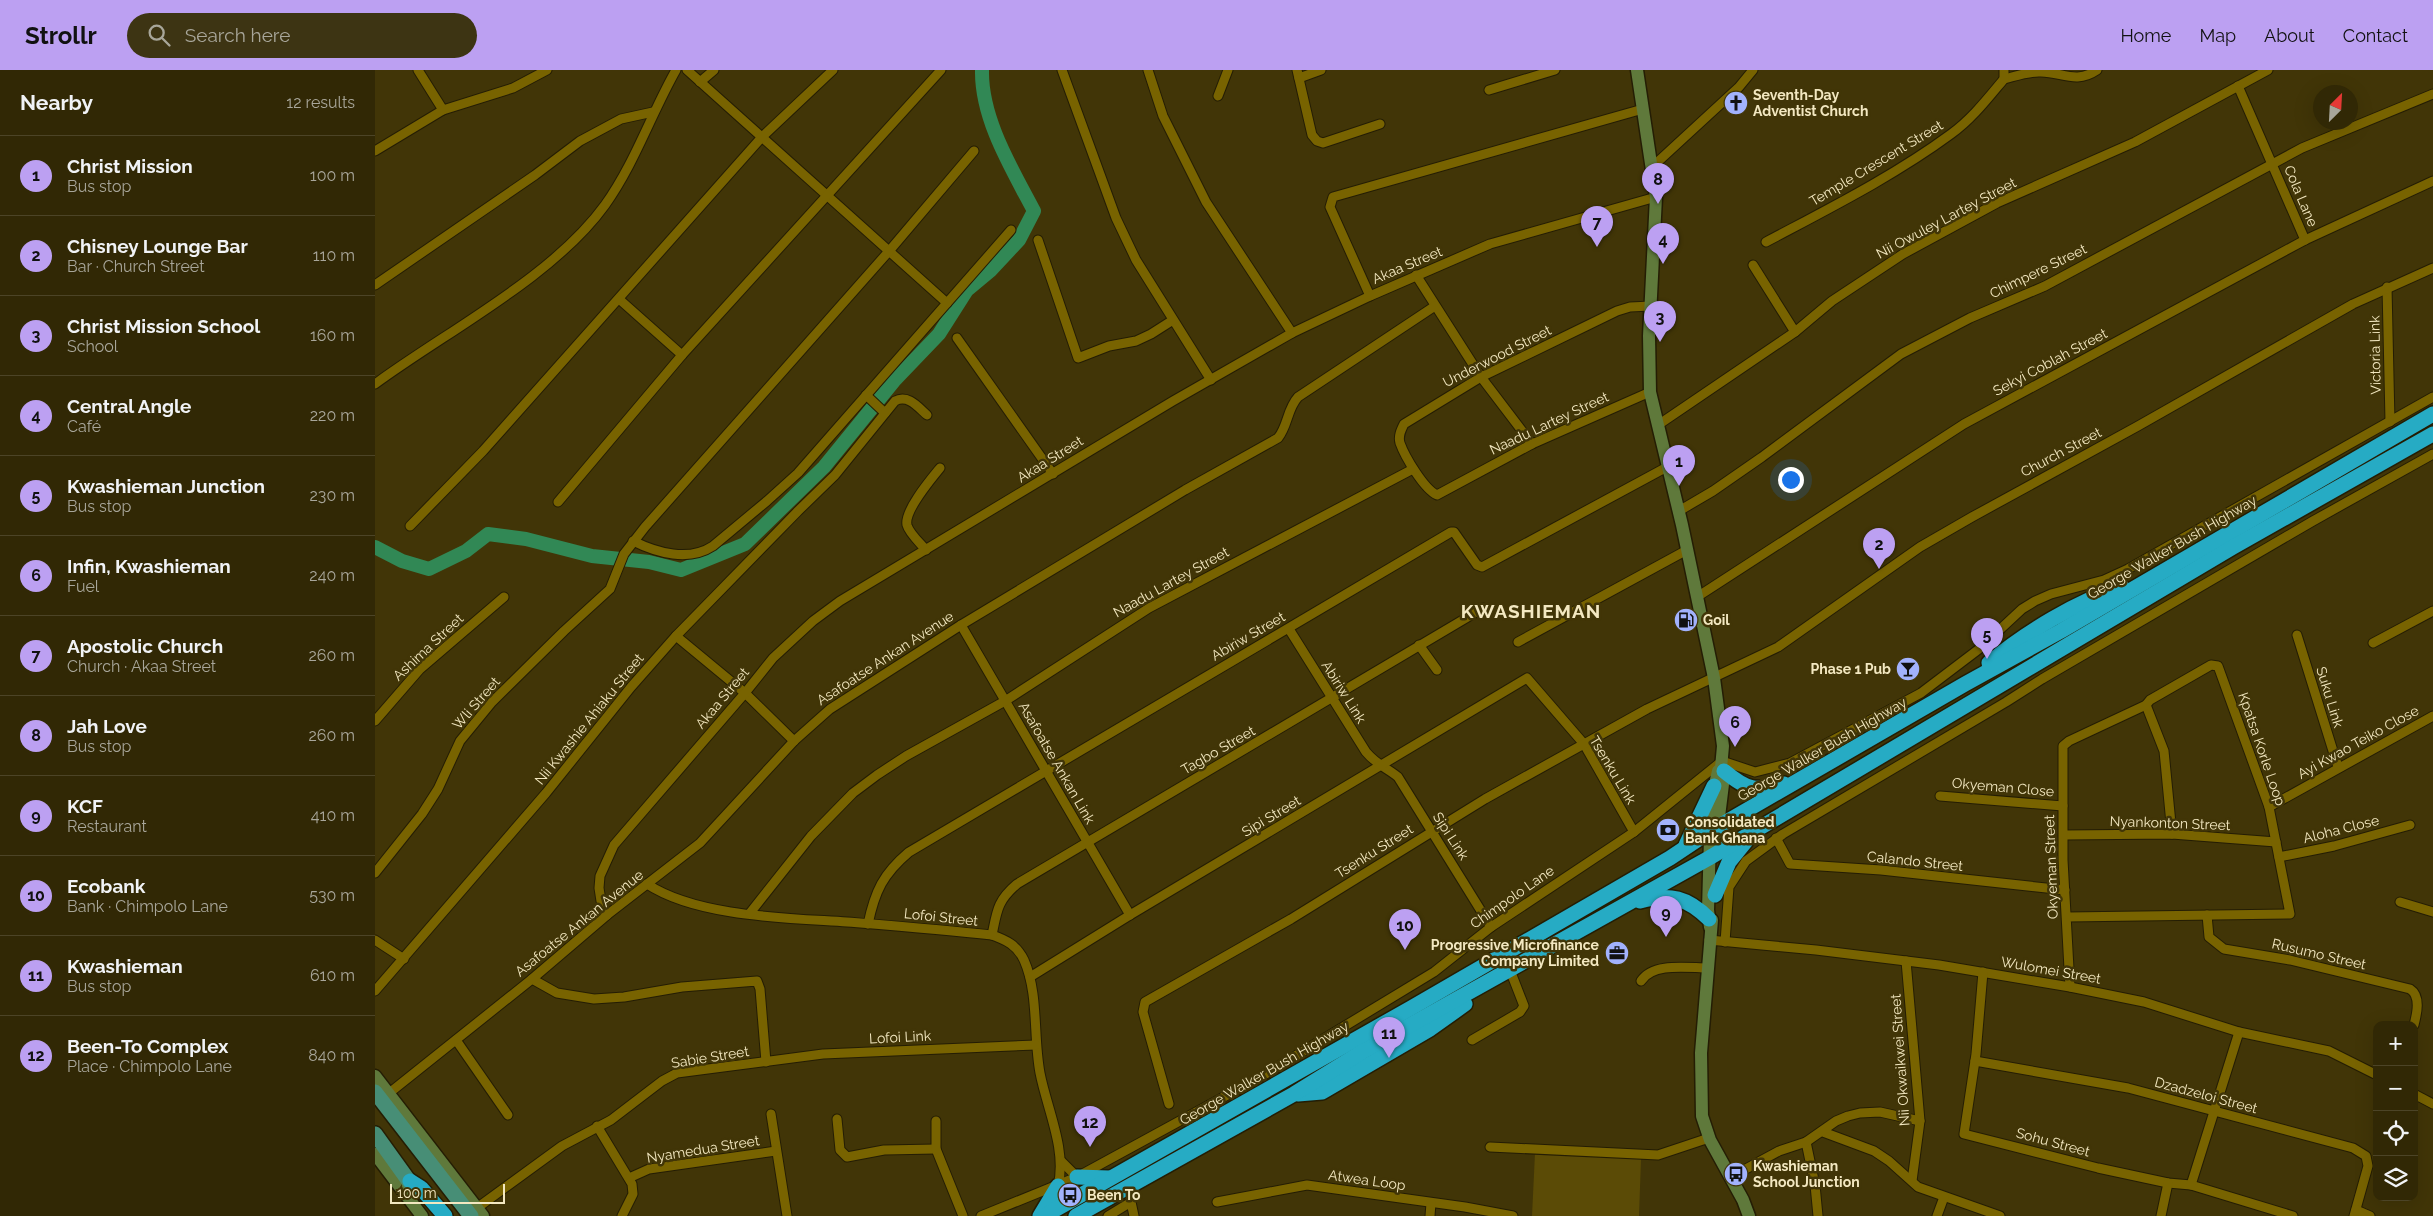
<!DOCTYPE html>
<meta charset="utf-8">
<style>
body{margin:0;font-family:Raleway,sans-serif;background:#3d3413;color:#f1f3f6}
.controls{position:absolute;right:15px;bottom:15px;display:grid;overflow:hidden;border-radius:10px;box-shadow:0 5px 20px #0002}
.controls button{width:45px;height:45px;display:grid;place-items:center;padding:0;border:0;border-bottom:1px solid #4c4427;background:#312805;color:#f1f3f6;font:25px sans-serif}
.compass{position:absolute;left:1938px;top:15px;width:45px;height:45px;border-radius:50%;background:#312805;box-shadow:0 5px 20px #0002;rotate:24deg}
.scale{position:absolute;left:15px;bottom:12px;width:115px;box-sizing:border-box;padding-left:5px;border:2px solid #f3e8c1;border-top:0;font-size:14px;line-height:18px;white-space:nowrap;color:#f3e8c1;-webkit-text-stroke:4px #413507;paint-order:stroke}
.you{position:absolute;left:1415px;top:409px;width:18px;height:18px;margin:-12px;border:4px solid #fff;border-radius:50%;background:#1a73e8;box-shadow:0 0 0 8px #1a73e833}
.badge{display:grid;place-items:center;width:32px;height:32px;border-radius:50%;background:#bca0f2;color:#111;font-size:16px;font-weight:700}
.pin{position:absolute;translate:-50% -41px;filter:drop-shadow(0 1px 2px #0008)}
.pin::after{content:'';position:absolute;top:26px;width:18px;height:15px;background:inherit;clip-path:polygon(0 0,100% 0,50% 100%)}
.list{margin:0;padding:0;list-style:none}
h2{display:flex;justify-content:space-between;align-items:center;height:65px;margin:0;padding:0 20px;font-size:21px}
h2 small{font-size:16px;font-weight:400;color:#a8a69a}
.list li{display:grid;grid-template-columns:32px 1fr auto;gap:15px;align-items:center;box-sizing:border-box;height:80px;padding:0 20px;border-top:1px solid #4c4427}
.list b{display:block;font-size:19px;white-space:nowrap}
.list p{margin:0;font-size:16px;white-space:nowrap;color:#a8a69a}
.list em{font-size:16px;font-style:normal;color:#a8a69a}
.icon{flex:none;width:28px;height:28px;fill:none;stroke:currentColor;stroke-width:2;stroke-linecap:round;stroke-linejoin:round}
.map{position:relative;flex:none;width:2058px;height:1146px;overflow:hidden}
header{display:flex;align-items:center;gap:30px;box-sizing:border-box;height:70px;padding:0 25px;background:#bca0f2;color:#111}
header strong{font-size:24px}
nav{display:flex;gap:28px;margin-inline-start:auto;font-size:18px}
.search{width:350px;height:45px;background:#3d3413;display:flex;align-items:center;gap:12px;box-sizing:border-box;padding:0 18px;border-radius:28px;color:#a8a69a;font-size:19px}
main{display:flex}
aside{flex:1;background:#312805}
.map>svg:first-child{display:block}
.green{fill:#5b4b06}
.lines{fill:none;stroke-linecap:round;stroke-linejoin:round}
.river{stroke:#318855;stroke-width:14}
.street-casing{stroke:#241d04;stroke-width:11}
.secondary-casing{stroke:#241d04;stroke-width:15}
.primary-casing{stroke:#241d04;stroke-width:18}
.highway-casing{stroke:#241d04;stroke-width:18}
.street{stroke:#786300;stroke-width:9}
.secondary{stroke:#5f793b;stroke-width:12}
.primary{stroke:#478e76;stroke-width:15}
.highway{stroke:#26abc4;stroke-width:15}
.labels{text-anchor:middle;stroke-width:5;stroke-linejoin:round;paint-order:stroke}
.poi-label{font-size:14px;font-weight:bold;fill:#f3e8c1;stroke:#413507;text-anchor:start}
.street-label{font-size:14px;fill:#f3e8c1;stroke:#413507}
.district-label{font-size:19px;font-weight:bold;letter-spacing:1px;fill:#f3e8c1;stroke:#413507}
</style>
<header>
<strong>Strollr</strong>
<div class="search"><svg class="icon" aria-label="search" viewBox="0 0 24 24"><circle cx="10" cy="10" r="6"/><path d="M15 15l6 6"/></svg>Search here</div>
<nav><a>Home</a><a>Map</a><a>About</a><a>Contact</a></nav>
</header>
<main>
<aside>
<h2>Nearby<small>12 results</small></h2>
<ul class="list">
<li><span class="badge">1</span><div><b>Christ Mission</b><p>Bus stop</p></div><em>100 m</em></li>
<li><span class="badge">2</span><div><b>Chisney Lounge Bar</b><p>Bar · Church Street</p></div><em>110 m</em></li>
<li><span class="badge">3</span><div><b>Christ Mission School</b><p>School</p></div><em>160 m</em></li>
<li><span class="badge">4</span><div><b>Central Angle</b><p>Café</p></div><em>220 m</em></li>
<li><span class="badge">5</span><div><b>Kwashieman Junction</b><p>Bus stop</p></div><em>230 m</em></li>
<li><span class="badge">6</span><div><b>Infin, Kwashieman</b><p>Fuel</p></div><em>240 m</em></li>
<li><span class="badge">7</span><div><b>Apostolic Church</b><p>Church · Akaa Street</p></div><em>260 m</em></li>
<li><span class="badge">8</span><div><b>Jah Love</b><p>Bus stop</p></div><em>260 m</em></li>
<li><span class="badge">9</span><div><b>KCF</b><p>Restaurant</p></div><em>410 m</em></li>
<li><span class="badge">10</span><div><b>Ecobank</b><p>Bank · Chimpolo Lane</p></div><em>530 m</em></li>
<li><span class="badge">11</span><div><b>Kwashieman</b><p>Bus stop</p></div><em>610 m</em></li>
<li><span class="badge">12</span><div><b>Been-To Complex</b><p>Place · Chimpolo Lane</p></div><em>840 m</em></li>
</ul>
</aside>
<div class="map">
<svg width="2058" height="1146" viewBox="0 0 2058 1146">
<rect width="100%" height="100%" fill="#413507"/>
<polygon class="green" points="1160,1083 1266,1089 1264,1146 1157,1146"/>
<g class="lines">
<path class="river" d="M0,477L27,491L54,499L91,481L113,464L151,469L217,486L274,492L306,500L370,474L449,397L519,311L564,264L592,220L616,200L644,170L659,141C637,99 606,49 607,0"/>
<g class="street-casing">
<g id="street">
<polyline points="43,0 68,40"/>
<polyline points="312,0 572,233"/>
<polyline points="687,0 741,148 761,190 836,310"/>
<polyline points="773,0 788,46 831,132 917,263"/>
<polyline points="922,0 937,65 942,71 948,73 1005,54"/>
<polyline points="924,8 946,0"/>
<path d="M1629,9C1641,6 1653,2 1664,2C1686,1 1700,15 1722,0"/>
<polyline points="325,12 339,0"/>
<polyline points="1863,16 1930,170"/>
<polyline points="1114,20 1180,0"/>
<polyline points="843,26 853,0"/>
<polyline points="0,81 68,40 138,18 172,0"/>
<polyline points="1276,98 1364,17 1378,0"/>
<polyline points="663,170 703,288 734,276 761,271 776,264 798,250"/>
<path d="M1391,172C1453,139 1519,106 1576,64C1597,49 1613,28 1629,9V0"/>
<polyline points="1378,195 1420,262"/>
<polyline points="1041,205 1106,307 1157,374"/>
<polyline points="0,215 160,105 205,71 246,49 278,42"/>
<polyline points="2012,217 2015,352"/>
<polyline points="995,226 955,137 958,127 1268,39"/>
<polyline points="244,229 307,285"/>
<polyline points="582,268 678,404"/>
<path d="M0,314C72,261 178,207 230,135C260,93 276,44 301,0"/>
<path d="M1275,322L1157,374L1062,425C1049,419 1030,387 1025,373C1023,366 1026,360 1029,354L1106,307L1242,241L1255,237L1276,236"/>
<polyline points="491,325 510,343"/>
<polyline points="1283,355 1420,262 1457,231 1528,184 1622,133 1760,72 1893,0"/>
<polyline points="183,432 307,285 566,0"/>
<polyline points="1304,441 1338,421 1387,387 1526,284 1595,248 1670,216 1927,78 2058,24"/>
<polyline points="35,456 108,381 387,67 458,0"/>
<path d="M258,471C282,483 314,492 338,476L392,431L423,403L636,160"/>
<path d="M551,480C545,473 534,463 532,455C529,441 556,409 565,398"/>
<polyline points="1322,527 1589,354 1930,170 2058,111"/>
<polyline points="586,555 755,845"/>
<path d="M914,559L991,682C1003,696 1011,697 1023,707L1116,857"/>
<polyline points="1922,565 1963,697"/>
<polyline points="301,566 370,623 419,671"/>
<polyline points="1143,572 1312,480"/>
<polyline points="1998,573 2058,541"/>
<polyline points="1044,575 1062,600"/>
<polyline points="1771,635 1789,681 1797,764"/>
<polyline points="0,651 45,599 129,527"/>
<polyline points="1565,726 1688,736"/>
<polyline points="1894,737 2058,646"/>
<polyline points="1689,765 1797,764 1901,772"/>
<polyline points="1401,768 1415,794 1506,800 1690,820"/>
<polyline points="1904,787 1959,776 2035,755"/>
<polyline points="0,803 47,744 63,719 85,671 117,632 189,561 235,519 249,484 270,457 515,180 599,81"/>
<path d="M272,814C322,847 413,848 472,852C520,856 569,860 617,865C631,870 642,875 649,890C664,924 658,966 665,1003C672,1039 692,1080 683,1116"/>
<polyline points="2025,832 2058,842"/>
<polyline points="375,843 436,766 478,723 502,705 531,686 630,631 774,538 1038,399"/>
<polyline points="232,845 226,831 224,818 225,806 239,775 370,623 398,588 438,551 465,531 798,331 917,263 995,226 1115,174 1281,127"/>
<path d="M1832,845L1834,867L1849,879L1915,890L2035,919C2046,926 2042,943 2039,955"/>
<polyline points="1692,847 1915,844 1894,737 1843,596 1836,595 1775,630 1771,635 1694,671 1688,676 1688,790 1695,917"/>
<path d="M493,854C500,821 508,804 534,782L1076,462H1079L1102,495L1107,497L1292,397"/>
<path d="M617,865C622,841 622,831 642,814L1108,538"/>
<polyline points="0,870 29,889"/>
<polyline points="1334,870 1441,880 1564,895 1695,917 1769,932 1864,962 1954,981 2002,1005"/>
<polyline points="1350,872 1354,817 1371,791 1408,764 1631,632 1667,609 1938,451 2058,384"/>
<polyline points="1531,891 1545,1051 1537,1111"/>
<polyline points="1608,902 1601,984 1589,1064 1723,1098 1793,1113 1816,1115 1918,1146"/>
<polyline points="655,907 755,845 1152,608 1209,674 1259,762"/>
<polyline points="157,909 182,923 219,929 249,927 307,917 382,911 385,919 391,992"/>
<path d="M1266,911C1278,892 1313,898 1333,898"/>
<path d="M0,921L171,723L256,617L301,566L423,441L460,405L520,331C533,324 543,337 552,345"/>
<polyline points="81,970 133,1045"/>
<polyline points="1097,970 1145,942 1149,936 1135,900"/>
<polyline points="1600,991 1753,1018 1978,1078 1991,1086 1993,1096 1979,1146"/>
<path d="M13,1024L157,909L232,845L325,773L419,671L455,639L586,555L810,420L903,368C913,356 912,339 923,327L1060,236"/>
<polyline points="2039,1024 2058,1034"/>
<polyline points="794,1034 768,942 770,932 777,928 916,849 1110,729 1272,639 1403,577 1545,477 1597,447 1763,356 1978,234 2058,198"/>
<polyline points="396,1044 412,1146"/>
<polyline points="462,1049 465,1080 472,1087 509,1080 561,1079"/>
<polyline points="561,1051 561,1079 588,1146"/>
<polyline points="222,1056 257,1114 258,1124 247,1146"/>
<polyline points="1448,1062 1499,1081 1514,1091 1543,1117 1625,1146"/>
<polyline points="1431,1072 1440,1115 1443,1146"/>
<polyline points="1115,1077 1283,1085 1334,1068"/>
<polyline points="686,1091 702,1107"/>
<polyline points="1356,1107 1404,1081 1431,1072 1461,1051 1473,1046 1485,1043 1505,1042 1545,1051"/>
<polyline points="254,1108 274,1099 401,1081"/>
<polyline points="1816,1115 1864,962"/>
<polyline points="842,1132 932,1115 1090,1137 1138,1146"/>
<polyline points="102,1138 187,1076 236,1050 287,1011 302,1003 448,984 661,975"/>
<polyline points="1981,1140 1995,1146"/>
<polyline points="606,1146 702,1107 889,1005 1059,902 1116,857 1259,762 1347,691 1380,702 1415,693 1546,623 1604,579 1647,539 1660,531 1676,524 1729,510 1753,499 2058,327"/>
<polyline points="733,1146 756,1132 759,1146"/>
<polyline points="1055,1146 1056,1133"/>
<polyline points="1562,1146 1569,1127"/>
<polyline points="1786,1146 1793,1113"/>
</g>
</g>
<g class="secondary-casing">
<g id="secondary">
<polyline points="1262,0 1281,127 1274,266 1275,322 1307,455 1339,608 1348,676 1346,698 1343,701 1336,732 1333,840 1335,857"/>
<polyline points="1342,763 1349,706"/>
<polyline points="1337,850 1326,983 1327,1046 1335,1070 1368,1130 1374,1146"/>
<polyline points="0,1006 108,1146"/>
<polyline points="0,1084 47,1146"/>
</g>
</g>
<g class="primary-casing">
<g id="primary">
<polyline points="0,1022 96,1146"/>
<polyline points="0,1064 41,1121"/>
</g>
</g>
<g class="highway-casing">
<g id="highway">
<path d="M1614,593C1651,562 1701,532 1747,517"/>
<path d="M1349,701C1372,720 1380,722 1409,714"/>
<polyline points="1311,775 1339,716"/>
<polyline points="1340,825 1354,792 1371,771"/>
<path d="M1265,831C1295,823 1313,828 1334,849"/>
<polyline points="923,1024 947,1022 1055,959 1090,934"/>
<polyline points="702,1107 734,1108"/>
<polyline points="35,1111 46,1118 70,1146"/>
<polyline points="665,1146 683,1116"/>
<polyline points="669,1146 1036,938 1295,788 1334,762 1590,614 1686,561 2058,344"/>
<polyline points="701,1146 919,1024 987,982 1334,788 1858,477 2058,364"/>
</g>
</g>
<use href="#street" class="street"/>
<use href="#secondary" class="secondary"/>
<use href="#primary" class="primary"/>
<use href="#highway" class="highway"/>
</g>
<defs>
<g id="church-disc" transform="scale(1.25)"><circle r="9.5" fill="#a2b2fd" stroke="#413507"/><path d="M-1.2-6h2.4v3.5h3.3v2.4h-3.3V6h-2.4V-.1h-3.3v-2.4h3.3Z" fill="#111"/></g>
<g id="fuel-disc" transform="scale(1.25)"><circle r="9.5" fill="#a2b2fd" stroke="#413507"/><path d="M-5.5-6h7V0h2V4h1.3V-2.5L3-4.5l.8-.8L6-3V5H2.5V1h-1V6h-7ZM-4.2-4.7v3.2H.2V-4.7Z" fill="#111"/></g>
<g id="bar-disc" transform="scale(1.25)"><circle r="9.5" fill="#a2b2fd" stroke="#413507"/><path d="M-6-5H6L.8 .8V4.5H3.5V6h-7V4.5H-.8V.8Z" fill="#111"/></g>
<g id="bank-disc" transform="scale(1.25)"><circle r="9.5" fill="#a2b2fd" stroke="#413507"/><path d="M-6-4H6V4H-6ZM0-2.3a2.3 2.3 0 1 0 0 4.6a2.3 2.3 0 1 0 0-4.6Z" fill="#111"/></g>
<g id="office-disc" transform="scale(1.25)"><circle r="9.5" fill="#a2b2fd" stroke="#413507"/><path d="M-6-3h4V-5.5h4V-3h4V5H-6ZM-1-4.5V-3h2v-1.5ZM-6 0V1H6V0Z" fill="#111"/></g>
<g id="bus-disc" transform="scale(1.25)"><circle r="9.5" fill="#a2b2fd" stroke="#413507"/><path d="M-5-6H5V4H4V6H2V4H-2V6H-4V4H-5ZM-3.5-4V0h7V-4ZM-3.5 1.2v1.5H-2V1.2ZM2 1.2v1.5H3.5V1.2Z" fill="#111"/></g>
</defs>
<g fill-rule="evenodd">
<use href="#church-disc" x="1361" y="33"/>
<use href="#fuel-disc" x="1311" y="550"/>
<use href="#bar-disc" x="1533" y="599"/>
<use href="#bank-disc" x="1293" y="760"/>
<use href="#office-disc" x="1242" y="883"/>
<use href="#bus-disc" x="1361" y="1104"/>
<use href="#bus-disc" x="695" y="1125"/>
</g>
<g class="labels">
<g class="poi-label">
<text x="1378" y="30">Seventh-Day<tspan x="1378" dy="16">Adventist Church</tspan></text>
<text x="1328" y="555">Goil</text>
<text x="1516" y="604" text-anchor="end">Phase 1 Pub</text>
<text x="1310" y="757">Consolidated<tspan x="1310" dy="16">Bank Ghana</tspan></text>
<text x="1224" y="880" text-anchor="end">Progressive Microfinance<tspan x="1224" dy="16">Company Limited</tspan></text>
<text x="1378" y="1101">Kwashieman<tspan x="1378" dy="16">School Junction</tspan></text>
<text x="712" y="1130">Been To</text>
</g>
<g class="street-label">
<text transform="translate(1501 93) rotate(-31)" y="5">Temple Crescent Street</text>
<text transform="translate(1926 126) rotate(67)" y="5">Cola Lane</text>
<text transform="translate(1571 148) rotate(-28)" y="5">Nii Owuley Lartey Street</text>
<text transform="translate(1032 195) rotate(-23)" y="5">Akaa Street</text>
<text transform="translate(1663 201) rotate(-26)" y="5">Chimpere Street</text>
<text transform="translate(2000 285) rotate(-91)" y="5">Victoria Link</text>
<text transform="translate(1122 286) rotate(-27)" y="5">Underwood Street</text>
<text transform="translate(1675 292) rotate(-28)" y="5">Sekyi Coblah Street</text>
<text transform="translate(1174 353) rotate(-25)" y="5">Naadu Lartey Street</text>
<text transform="translate(1686 382) rotate(-28)" y="5">Church Street</text>
<text transform="translate(675 389) rotate(-32)" y="5">Akaa Street</text>
<text transform="translate(1797 477) rotate(-30)" y="5">George Walker Bush Highway</text>
<text transform="translate(796 512) rotate(-29)" y="5">Naadu Lartey Street</text>
<text transform="translate(873 566) rotate(-30)" y="5">Abiriw Street</text>
<text transform="translate(53 577) rotate(-43)" y="5">Ashima Street</text>
<text transform="translate(510 588) rotate(-33)" y="5">Asafoatse Ankan Avenue</text>
<text transform="translate(969 622) rotate(58)" y="5">Abiriw Link</text>
<text transform="translate(1955 627) rotate(73)" y="5">Suku Link</text>
<text transform="translate(347 628) rotate(-50)" y="5">Akaa Street</text>
<text transform="translate(101 633) rotate(-49)" y="5">Wli Street</text>
<text transform="translate(214 649) rotate(-51)" y="5">Nii Kwashie Ahiaku Street</text>
<text transform="translate(1983 672) rotate(-29)" y="5">Ayi Kwao Teiko Close</text>
<text transform="translate(1447 679) rotate(-30)" y="5">George Walker Bush Highway</text>
<text transform="translate(1887 679) rotate(71)" y="5">Kpatsa Korle Loop</text>
<text transform="translate(843 680) rotate(-30)" y="5">Tagbo Street</text>
<text transform="translate(682 693) rotate(60)" y="5">Asafoatse Ankan Link</text>
<text transform="translate(1238 700) rotate(59)" y="5">Tsenku Link</text>
<text transform="translate(1628 717) rotate(5)" y="5">Okyeman Close</text>
<text transform="translate(896 746) rotate(-31)" y="5">Sipi Street</text>
<text transform="translate(1795 753) rotate(2)" y="5">Nyankonton Street</text>
<text transform="translate(1966 759) rotate(-14)" y="5">Aloha Close</text>
<text transform="translate(1076 766) rotate(57)" y="5">Sipi Link</text>
<text transform="translate(999 781) rotate(-32)" y="5">Tsenku Street</text>
<text transform="translate(1540 791) rotate(6)" y="5">Calando Street</text>
<text transform="translate(1676 797) rotate(-92)" y="5">Okyeman Street</text>
<text transform="translate(1137 827) rotate(-35)" y="5">Chimpolo Lane</text>
<text transform="translate(566 847) rotate(6)" y="5">Lofoi Street</text>
<text transform="translate(204 853) rotate(-39)" y="5">Asafoatse Ankan Avenue</text>
<text transform="translate(1944 884) rotate(13)" y="5">Rusumo Street</text>
<text transform="translate(1676 900) rotate(10)" y="5">Wulomei Street</text>
<text transform="translate(525 967) rotate(-3)" y="5">Lofoi Link</text>
<text transform="translate(335 987) rotate(-9)" y="5">Sabie Street</text>
<text transform="translate(1525 990) rotate(-94)" y="5">Nii Okwaikwei Street</text>
<text transform="translate(889 1003) rotate(-30)" y="5">George Walker Bush Highway</text>
<text transform="translate(1831 1025) rotate(15)" y="5">Dzadzeloi Street</text>
<text transform="translate(1678 1072) rotate(15)" y="5">Sohu Street</text>
<text transform="translate(328 1079) rotate(-9)" y="5">Nyamedua Street</text>
<text transform="translate(992 1110) rotate(8)" y="5">Atwea Loop</text>
</g>
<g class="district-label">
<text x="1156" y="548">KWASHIEMAN</text>
</g>
</g>
</svg>
<div class="controls">
<button>+</button>
<button>−</button>
<button><svg class="icon" aria-label="locate" viewBox="0 0 24 24"><circle cx="12" cy="12" r="6"/><path d="M12 2v4M12 18v4M2 12h4M18 12h4"/></svg></button>
<button><svg class="icon" aria-label="layers" viewBox="0 0 24 24"><path d="M12 4l9 5-9 5-9-5zM3 14l9 5 9-5"/></svg></button>
</div>
<svg class="compass" viewBox="-18 -18 36 36"><path d="M0-13l5 13h-10z" fill="#e53935"/><path d="M0 13l5-13h-10z" fill="#a8a69a"/></svg>
<div class="scale">100 m</div>
<div class="you"></div>
<div class="pin badge" style="left:1304px;top:416px">1</div>
<div class="pin badge" style="left:1504px;top:499px">2</div>
<div class="pin badge" style="left:1285px;top:272px">3</div>
<div class="pin badge" style="left:1288px;top:194px">4</div>
<div class="pin badge" style="left:1612px;top:589px">5</div>
<div class="pin badge" style="left:1360px;top:677px">6</div>
<div class="pin badge" style="left:1222px;top:177px">7</div>
<div class="pin badge" style="left:1283px;top:134px">8</div>
<div class="pin badge" style="left:1291px;top:867px">9</div>
<div class="pin badge" style="left:1030px;top:880px">10</div>
<div class="pin badge" style="left:1014px;top:988px">11</div>
<div class="pin badge" style="left:715px;top:1077px">12</div>
</div>
</main>
